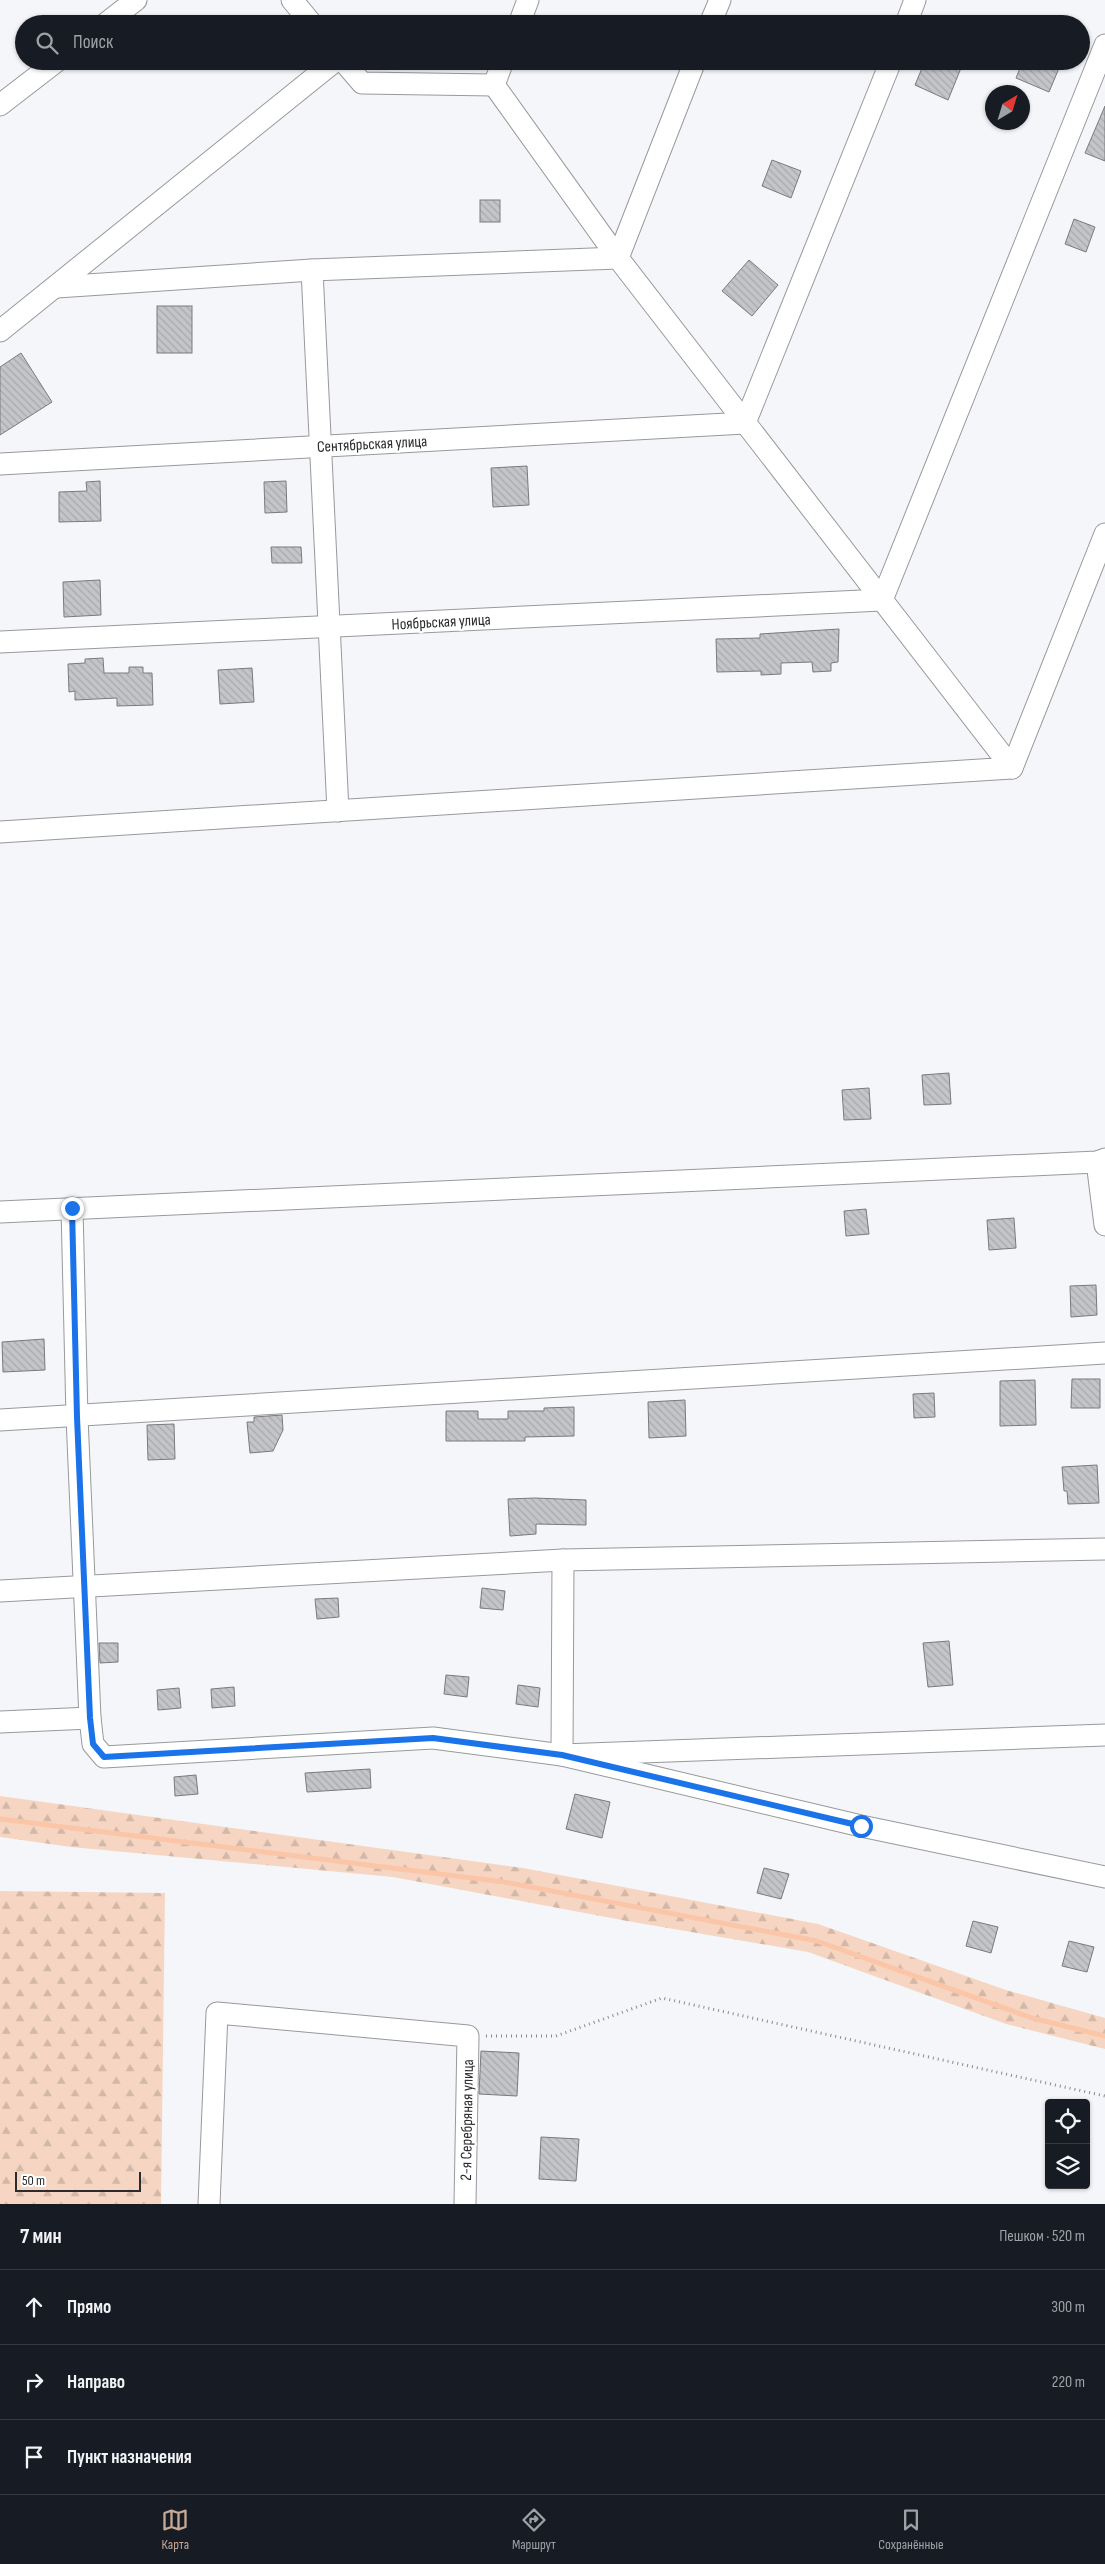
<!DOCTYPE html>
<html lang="ru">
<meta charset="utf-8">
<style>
body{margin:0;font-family:"Sofia Sans Condensed",sans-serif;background:#242831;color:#f1f3f6}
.controls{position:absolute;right:15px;bottom:15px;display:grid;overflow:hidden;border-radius:5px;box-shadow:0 1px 4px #0004}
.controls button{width:45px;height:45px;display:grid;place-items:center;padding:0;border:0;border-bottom:1px solid #363941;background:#171b24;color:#f1f3f6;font:25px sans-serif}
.compass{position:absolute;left:985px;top:85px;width:45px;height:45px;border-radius:50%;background:#171b24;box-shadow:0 1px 4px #0004;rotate:38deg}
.scale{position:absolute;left:15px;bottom:12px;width:126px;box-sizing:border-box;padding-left:5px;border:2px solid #2b2c2d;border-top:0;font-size:14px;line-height:18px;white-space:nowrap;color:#2b2c2d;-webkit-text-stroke:4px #fff;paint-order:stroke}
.stop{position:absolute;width:15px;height:15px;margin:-11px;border:4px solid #1a73e8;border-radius:50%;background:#fff}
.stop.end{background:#1a73e8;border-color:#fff;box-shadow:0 1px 5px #0008}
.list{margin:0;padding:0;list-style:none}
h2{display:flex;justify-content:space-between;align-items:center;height:65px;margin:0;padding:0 20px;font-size:21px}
h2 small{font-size:16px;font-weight:400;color:#9ea1a6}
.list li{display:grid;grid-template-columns:32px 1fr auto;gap:15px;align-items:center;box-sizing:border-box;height:75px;padding:0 20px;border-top:1px solid #363941}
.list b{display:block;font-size:19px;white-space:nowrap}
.list em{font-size:16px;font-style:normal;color:#9ea1a6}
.icon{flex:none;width:28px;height:28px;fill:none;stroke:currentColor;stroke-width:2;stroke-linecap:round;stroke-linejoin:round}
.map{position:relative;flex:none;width:1105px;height:2204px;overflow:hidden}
.search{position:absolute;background:#171b24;box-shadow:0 1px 4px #0004;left:15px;right:15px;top:15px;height:55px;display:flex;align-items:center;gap:12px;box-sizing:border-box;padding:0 18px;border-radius:28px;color:#9ea1a6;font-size:19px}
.sheet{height:290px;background:#171b24}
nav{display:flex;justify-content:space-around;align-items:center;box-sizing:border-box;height:70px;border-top:1px solid #363941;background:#171b24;font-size:14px;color:#9ea1a6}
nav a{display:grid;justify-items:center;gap:2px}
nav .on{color:#c5a895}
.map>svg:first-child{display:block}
.forest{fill:url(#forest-firs)}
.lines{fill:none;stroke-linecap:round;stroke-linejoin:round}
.stream{stroke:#fac6a7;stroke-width:5}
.building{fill:url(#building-back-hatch);stroke:#797a7d}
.minor-casing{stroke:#98999c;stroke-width:23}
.path{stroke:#898a8c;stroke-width:3;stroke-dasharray:1 4;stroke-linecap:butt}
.minor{stroke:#fff;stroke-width:21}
.route{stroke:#1a73e8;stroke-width:6}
.labels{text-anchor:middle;stroke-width:4.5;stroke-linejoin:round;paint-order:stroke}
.street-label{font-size:16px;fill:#2b2c2d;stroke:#fff}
</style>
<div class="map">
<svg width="1105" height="2204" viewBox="0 0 1105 2204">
<defs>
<pattern id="forest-firs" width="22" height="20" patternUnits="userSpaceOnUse" patternTransform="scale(1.25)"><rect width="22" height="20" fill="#f6d6c3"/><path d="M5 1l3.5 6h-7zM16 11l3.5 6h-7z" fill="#d3b8a8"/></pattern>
<pattern id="building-back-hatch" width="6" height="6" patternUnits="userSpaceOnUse" patternTransform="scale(1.25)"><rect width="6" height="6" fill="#c4c5c9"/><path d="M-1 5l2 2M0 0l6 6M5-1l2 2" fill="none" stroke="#a9a9ad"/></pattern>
</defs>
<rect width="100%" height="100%" fill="#f5f6f9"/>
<g class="forest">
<polygon points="0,1796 523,1868 818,1924 1006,1990 1105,2018 1105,2049 1006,2024 808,1952 627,1921 393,1877 71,1847 0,1837"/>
<polygon points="0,1891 165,1893 161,2204 0,2204"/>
</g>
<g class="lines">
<polyline class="stream" points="0,1819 504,1882 817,1941 1032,2018 1105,2036"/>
</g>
<g class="building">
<polygon points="925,61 945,61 961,68 948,100 915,85"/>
<polygon points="1023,61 1062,61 1049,92 1016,78"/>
<polygon points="1105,106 1105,161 1085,153"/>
<polygon points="772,160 801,171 791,198 762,186"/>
<rect x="480" y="200" width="20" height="22"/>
<polygon points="1074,219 1095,227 1086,252 1065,244"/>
<polygon points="749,260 778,285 752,316 722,291"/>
<rect x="157" y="306" width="35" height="47"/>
<polygon points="21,353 52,402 0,435 0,367"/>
<polygon points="527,466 529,505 493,507 491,468"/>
<polygon points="100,481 101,521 59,522 59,492 87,491 86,482"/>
<polygon points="286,481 287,512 265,513 264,482"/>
<polygon points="271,547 301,547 302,563 272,563"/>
<polygon points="100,580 101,615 64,617 63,582"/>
<polygon points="839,629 838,662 831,663 831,671 813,672 812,662 781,663 781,674 761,675 761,671 717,672 716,639 760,638 760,634"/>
<polygon points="103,658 104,673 129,673 129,667 143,667 143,673 152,673 153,705 117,706 117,698 75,700 75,691 69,692 68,664 85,663 85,659"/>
<polygon points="252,668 254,702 220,704 218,670"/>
<polygon points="949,1073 951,1104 924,1105 922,1075"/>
<polygon points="869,1088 871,1119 844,1120 842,1090"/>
<polygon points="866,1209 869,1234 846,1236 844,1211"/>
<polygon points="1014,1218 1016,1248 989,1250 987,1220"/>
<polygon points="1096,1285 1097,1315 1071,1317 1070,1286"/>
<polygon points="44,1339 45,1370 3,1372 2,1342"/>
<polygon points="1072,1379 1100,1379 1100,1408 1071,1408"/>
<polygon points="1035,1380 1036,1425 1000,1426 1000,1381"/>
<polygon points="934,1393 935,1417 914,1418 913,1394"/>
<polygon points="685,1400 686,1436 649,1438 648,1402"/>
<polygon points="574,1407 574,1436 525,1437 525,1441 446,1441 446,1411 478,1411 478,1419 508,1419 508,1411 544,1411 544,1408"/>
<polygon points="282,1415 283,1430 273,1451 250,1453 247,1422 254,1422 254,1417"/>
<polygon points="174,1424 175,1459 148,1460 147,1425"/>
<polygon points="1097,1465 1099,1503 1068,1504 1067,1491 1064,1491 1062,1467"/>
<polygon points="535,1498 586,1500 586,1525 536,1524 536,1534 510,1536 508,1499"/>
<polygon points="482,1588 505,1591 503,1610 480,1608"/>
<polygon points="338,1598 339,1617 317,1619 315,1599"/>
<polygon points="949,1641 953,1685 928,1687 923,1643"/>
<polygon points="99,1643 118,1643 118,1662 100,1663"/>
<polygon points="446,1675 469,1677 467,1697 444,1694"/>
<polygon points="518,1685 540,1688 538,1707 516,1704"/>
<polygon points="234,1687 235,1706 212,1708 211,1689"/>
<polygon points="179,1688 181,1708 158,1710 157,1690"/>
<polygon points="370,1769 371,1788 307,1792 305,1773"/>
<polygon points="196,1775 198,1794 175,1796 174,1777"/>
<polygon points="575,1794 610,1802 602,1838 566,1829"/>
<polygon points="764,1868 789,1874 781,1899 757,1893"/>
<polygon points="973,1921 998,1927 991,1953 966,1946"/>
<polygon points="1069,1941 1094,1947 1087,1972 1062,1966"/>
<polygon points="481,2051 519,2053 517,2096 479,2094"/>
<polygon points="541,2137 579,2139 576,2181 539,2179"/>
</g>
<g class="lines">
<g class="minor-casing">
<g id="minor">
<polyline points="292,0 312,24"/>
<polyline points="105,24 136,0"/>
<polyline points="519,24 528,0"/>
<polyline points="710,24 720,0"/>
<polyline points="906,24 915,0"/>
<polyline points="343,61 362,83 494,85 503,61"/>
<polyline points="0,105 57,61"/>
<polyline points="57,287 312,270"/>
<polyline points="0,331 335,61"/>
<polyline points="0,464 745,423 891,61"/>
<polyline points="0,642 882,600 1105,45"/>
<polyline points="1012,768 1105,534"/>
<polyline points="338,811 312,270 618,258 695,61"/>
<polyline points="0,832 1012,768 618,258 494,85"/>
<polyline points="1097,1162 1105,1225"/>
<polyline points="72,1208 77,1417 90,1718 93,1744 104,1757 433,1738 562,1755 1105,1735"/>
<polyline points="0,1212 1097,1162 1105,1159"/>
<polyline points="0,1420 1105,1353"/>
<polyline points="563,1560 562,1755 861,1826 1105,1877"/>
<polyline points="0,1591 563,1560 1105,1549"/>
<polyline points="0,1722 90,1718"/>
<polyline points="209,2204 217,2013 468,2036 465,2204"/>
</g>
</g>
<polyline class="path" points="486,2036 556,2036 662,1998 1105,2096"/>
<use href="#minor" class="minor"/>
</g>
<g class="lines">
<polyline class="route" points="72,1208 77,1417 90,1718 93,1744 104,1757 433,1738 562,1755 861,1826"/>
</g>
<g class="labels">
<g class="street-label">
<text transform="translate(372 443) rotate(-3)" y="6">Сентябрьская улица</text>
<text transform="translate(441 621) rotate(-3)" y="6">Ноябрьская улица</text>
<text transform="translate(466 2120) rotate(-89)" y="6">2-я Серебряная улица</text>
</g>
</g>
</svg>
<div class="controls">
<button><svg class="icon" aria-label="locate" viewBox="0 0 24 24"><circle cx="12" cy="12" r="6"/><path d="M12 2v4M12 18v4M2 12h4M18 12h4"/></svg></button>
<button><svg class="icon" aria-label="layers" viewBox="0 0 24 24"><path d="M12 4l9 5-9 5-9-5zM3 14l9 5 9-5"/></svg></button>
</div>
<svg class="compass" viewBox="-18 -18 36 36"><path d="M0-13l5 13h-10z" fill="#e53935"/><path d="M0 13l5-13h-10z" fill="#9ea1a6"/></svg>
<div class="scale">50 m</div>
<div class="stop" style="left:861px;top:1826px"></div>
<div class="stop end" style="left:72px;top:1208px"></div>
<div class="search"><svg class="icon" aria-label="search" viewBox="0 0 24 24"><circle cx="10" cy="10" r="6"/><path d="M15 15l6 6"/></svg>Поиск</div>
</div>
<section class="sheet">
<h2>7 мин<small>Пешком · 520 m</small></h2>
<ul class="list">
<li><svg class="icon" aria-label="ahead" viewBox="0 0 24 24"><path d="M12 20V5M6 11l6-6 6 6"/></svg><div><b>Прямо</b></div><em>300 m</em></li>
<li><svg class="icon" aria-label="right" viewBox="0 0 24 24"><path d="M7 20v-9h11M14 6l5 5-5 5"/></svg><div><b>Направо</b></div><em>220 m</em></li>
<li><svg class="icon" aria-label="arrive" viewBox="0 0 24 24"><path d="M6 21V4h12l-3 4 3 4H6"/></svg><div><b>Пункт назначения</b></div></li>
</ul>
</section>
<nav>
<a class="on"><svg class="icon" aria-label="map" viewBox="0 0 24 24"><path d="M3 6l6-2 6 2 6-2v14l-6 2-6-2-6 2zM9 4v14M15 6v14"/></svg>Карта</a>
<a><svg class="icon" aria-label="directions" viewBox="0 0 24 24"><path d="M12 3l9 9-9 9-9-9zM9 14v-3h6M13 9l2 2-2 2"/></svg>Маршрут</a>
<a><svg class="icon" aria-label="saved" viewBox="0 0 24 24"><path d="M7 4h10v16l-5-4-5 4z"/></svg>Сохранённые</a>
</nav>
